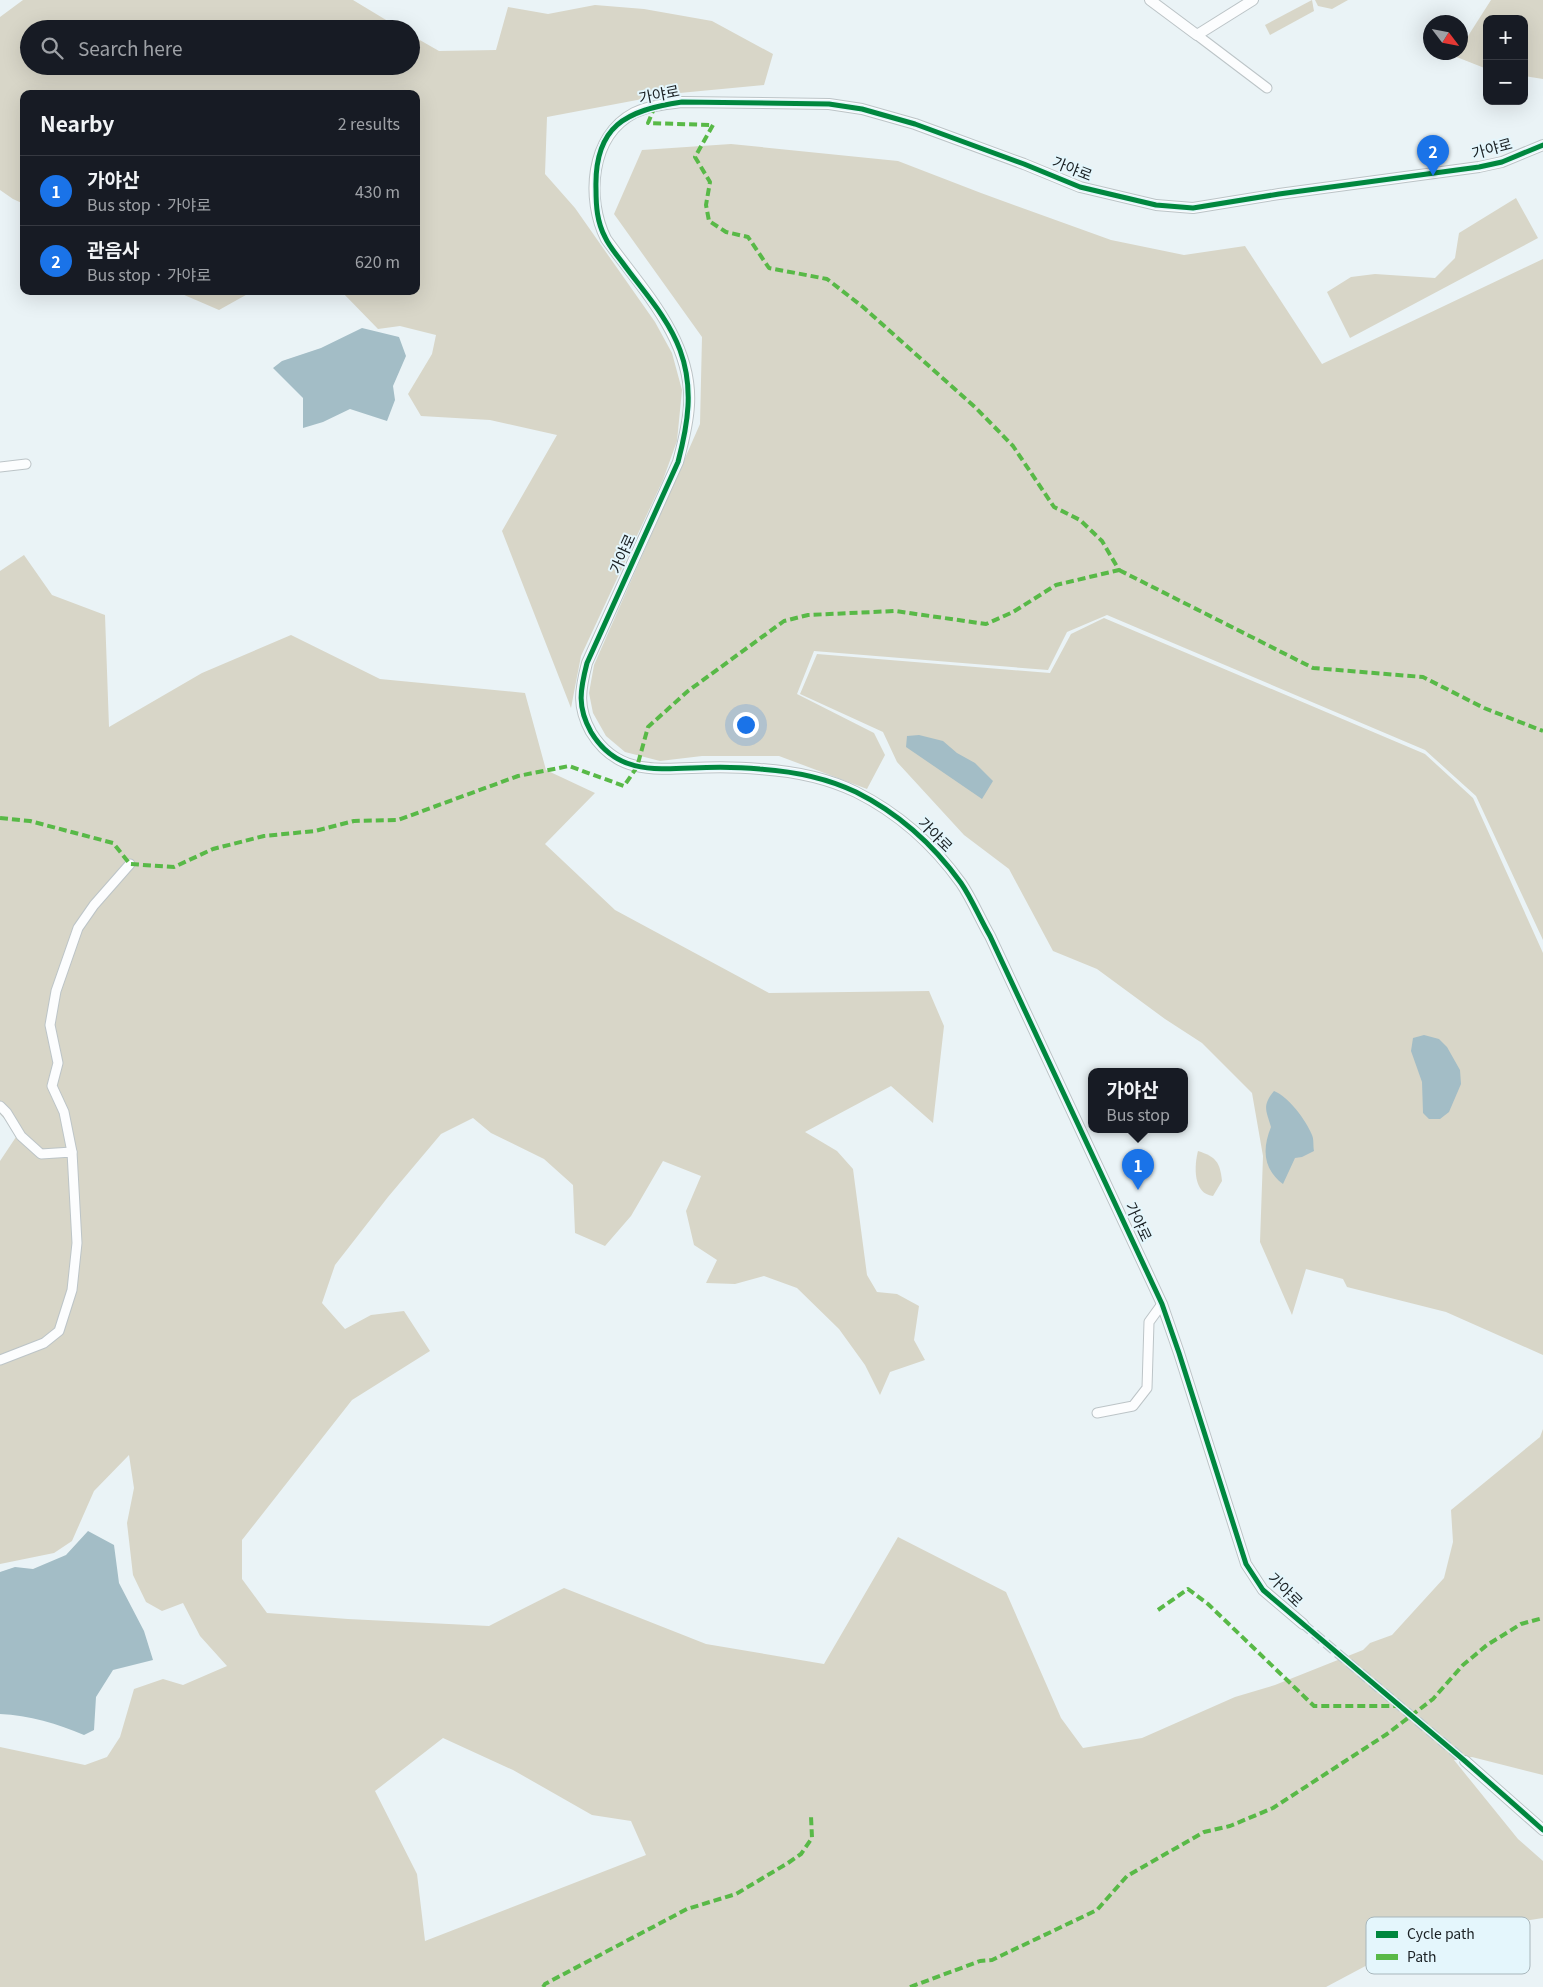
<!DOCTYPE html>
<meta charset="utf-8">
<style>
body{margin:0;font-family:Georgia,"Noto Sans KR",serif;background:#242831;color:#f1f3f6}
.controls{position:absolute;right:15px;top:15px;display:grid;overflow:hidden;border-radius:10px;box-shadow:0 5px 20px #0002}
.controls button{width:45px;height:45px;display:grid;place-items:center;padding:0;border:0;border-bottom:1px solid #363941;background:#171b24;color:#f1f3f6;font:25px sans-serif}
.compass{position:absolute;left:1423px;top:15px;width:45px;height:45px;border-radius:50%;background:#171b24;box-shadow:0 5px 20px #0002;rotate:122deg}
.you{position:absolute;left:745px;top:724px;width:18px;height:18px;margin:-12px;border:4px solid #fff;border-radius:50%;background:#1a73e8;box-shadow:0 0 0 8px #1a73e833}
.badge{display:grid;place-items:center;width:32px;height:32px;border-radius:50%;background:#1a73e8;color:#fff;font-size:16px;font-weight:700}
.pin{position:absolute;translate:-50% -41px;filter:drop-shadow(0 1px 2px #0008)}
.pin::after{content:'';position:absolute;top:26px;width:18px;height:15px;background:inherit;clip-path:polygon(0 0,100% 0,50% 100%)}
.popup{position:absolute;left:1088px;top:1068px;width:100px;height:65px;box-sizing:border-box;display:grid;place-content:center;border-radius:10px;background:#171b24;filter:drop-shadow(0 1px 4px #0005);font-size:16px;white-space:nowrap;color:#9ea1a6}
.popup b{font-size:19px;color:#f1f3f6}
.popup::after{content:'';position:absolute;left:50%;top:100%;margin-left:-10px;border:10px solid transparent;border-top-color:#171b24}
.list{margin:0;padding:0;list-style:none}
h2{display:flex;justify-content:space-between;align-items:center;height:65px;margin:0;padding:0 20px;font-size:21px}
h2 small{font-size:16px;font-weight:400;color:#9ea1a6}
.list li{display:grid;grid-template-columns:32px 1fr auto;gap:15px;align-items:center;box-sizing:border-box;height:70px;padding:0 20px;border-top:1px solid #363941}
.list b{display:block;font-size:19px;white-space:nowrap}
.list p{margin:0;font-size:16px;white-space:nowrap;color:#9ea1a6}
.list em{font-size:16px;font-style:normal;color:#9ea1a6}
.icon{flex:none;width:28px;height:28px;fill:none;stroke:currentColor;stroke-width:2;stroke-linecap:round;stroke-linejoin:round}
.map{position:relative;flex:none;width:1543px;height:1987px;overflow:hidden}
.search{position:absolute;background:#171b24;box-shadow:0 5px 20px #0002;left:20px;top:20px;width:400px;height:55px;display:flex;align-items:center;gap:12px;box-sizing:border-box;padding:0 18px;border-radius:28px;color:#9ea1a6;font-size:19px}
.panel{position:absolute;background:#171b24;box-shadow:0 5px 20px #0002;left:20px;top:90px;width:400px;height:205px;border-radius:10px}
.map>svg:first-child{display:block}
.green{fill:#d8d6c8;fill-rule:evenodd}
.water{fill:#a3bdc6}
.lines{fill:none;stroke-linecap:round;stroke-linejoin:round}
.tertiary-tunnel{stroke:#c0c9cc;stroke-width:10;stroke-dasharray:10 5;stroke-linecap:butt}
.minor-casing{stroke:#bcc4c7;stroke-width:11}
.tertiary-casing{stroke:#bcc4c7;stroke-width:12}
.minor{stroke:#fcfdfe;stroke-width:9}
.tertiary{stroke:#fcfdfe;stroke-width:10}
.quiet{stroke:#58b947;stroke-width:4;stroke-dasharray:8 4;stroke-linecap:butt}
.cycleway-casing{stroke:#e4f6fc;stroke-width:8}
.cycleway{stroke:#00873e;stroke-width:5}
.labels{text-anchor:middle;stroke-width:4;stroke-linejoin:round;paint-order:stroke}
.street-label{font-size:15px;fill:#1a2023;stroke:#e4f6fc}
.key{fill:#e4f6fc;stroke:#a7b6bb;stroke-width:1}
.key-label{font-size:14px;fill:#1a2023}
</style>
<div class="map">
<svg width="1543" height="1987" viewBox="0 0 1543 1987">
<rect width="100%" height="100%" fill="#eaf3f6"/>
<g class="green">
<polygon points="23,0 353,0 401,29 29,29 29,66 411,66 411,35 439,51 496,50 508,7 548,14 595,5 644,9 712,21 773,54 764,85 669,94 547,117 545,174 575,208 655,322 672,353 682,390 677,441 663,480 581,656 571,708 502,531 557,435 490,420 421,416 408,394 432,354 436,335 400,326 378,329 341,291 416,291 416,94 24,94 24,204 13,199 0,190 0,17"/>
<polygon points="1312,0 1314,11 1270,35 1265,25"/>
<polygon points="1315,0 1348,0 1332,9 1318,6"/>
<polygon points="1491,0 1543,0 1543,79 1524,76 1524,19 1487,19 1487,69 1454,56 1457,53 1460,52 1461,47"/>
<polygon points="731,144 898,161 981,193 1111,240 1184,255 1245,246 1322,364 1543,259 1543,940 1476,796 1425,750 1107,615 1067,632 1048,670 814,651 797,694 874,733 885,755 867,789 779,756 702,756 660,761 625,752 606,736 593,713 589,693 594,665 700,424 702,337 614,214 642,150"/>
<polygon points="1516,198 1538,238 1350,338 1327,292 1351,277 1375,274 1435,278 1455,258 1459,233"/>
<polygon points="175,291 253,291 219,310"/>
<path d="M24,555L52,595L105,615L109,727L202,673L291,635L380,679L525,693L546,770L595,793L545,844L615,910L769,993L929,991L944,1026L933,1123L891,1086L805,1132L837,1151L853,1169L867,1275L877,1292L897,1294L919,1306L914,1340L925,1360L890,1372L880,1395L865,1365L839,1329L797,1288L764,1276L735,1284L706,1283L717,1260L694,1245L686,1211L701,1176L663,1161L631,1216L605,1246L575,1233L573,1185L544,1159L491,1133L473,1118L441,1134L388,1197L335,1265L322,1303L345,1329L371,1315L404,1311L430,1351L352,1400L242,1540V1579L267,1613L348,1619L489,1626L564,1588L706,1644L824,1664L898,1537L1006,1592L1061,1718L1083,1748L1142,1738L1235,1697L1275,1685L1363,1650L1370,1643L1392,1635L1444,1578L1453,1542L1451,1510L1540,1437L1543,1429V1775L1472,1757L1454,1760L1518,1839L1543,1861V1918L1420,1937L1326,1987H0V1747L85,1765L107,1757L120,1737L134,1689L163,1679L183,1685L227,1666L200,1636L183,1603L162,1611L146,1602L133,1575L127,1523L134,1488L129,1455L94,1491L72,1541L54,1553L0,1564V1161L18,1134L0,1114V571ZM443,1738L513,1770L592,1815L631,1821L646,1855L425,1941L417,1874L375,1791Z"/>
<polygon points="1104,618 1425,754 1473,798 1543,953 1543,1355 1446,1312 1347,1287 1343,1279 1306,1269 1292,1315 1260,1242 1263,1156 1252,1093 1202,1043 1165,1019 1097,969 1053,951 1009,869 964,835 897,762 883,732 800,694 817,654 1050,673 1071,634"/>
<path d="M1198,1151C1216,1157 1220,1162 1222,1181L1213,1196C1193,1194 1194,1166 1198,1151Z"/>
</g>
<g class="water">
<polygon points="362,328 399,337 406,356 393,386 395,400 387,421 350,409 323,422 303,428 303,398 273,368 282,361 321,348"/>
<polygon points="919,735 943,741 957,753 975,763 993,781 982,799 906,747 907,736"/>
<polygon points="1424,1035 1439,1039 1447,1047 1460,1070 1461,1084 1449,1112 1440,1119 1429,1119 1423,1113 1422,1082 1411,1051 1413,1038"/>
<path d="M1274,1091C1288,1096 1306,1120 1312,1135C1314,1139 1313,1146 1314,1151L1302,1157L1295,1158L1283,1184C1263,1169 1262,1149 1271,1127C1266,1110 1262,1106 1274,1091Z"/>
<path d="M88,1531L114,1545L119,1583L144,1631L153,1660L113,1670L96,1697L94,1730L84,1735C58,1724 29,1715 0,1714V1572L15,1567L33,1569L66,1555Z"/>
</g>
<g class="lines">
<polyline class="tertiary-tunnel" points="1303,1624 1465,1761"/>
<g class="minor-casing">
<g id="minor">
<polyline points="1197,35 1267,88"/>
<polyline points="0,467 26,464"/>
<polyline points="0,1106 7,1113 21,1136 41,1154 72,1152 77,1243 72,1290 59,1331 44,1343 0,1360"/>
<polyline points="72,1152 64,1112 52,1086 58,1063 50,1025 56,991 78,928 94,905 130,864"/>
<polyline points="1097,1413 1133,1406 1147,1388 1149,1322 1162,1304"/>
</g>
</g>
<g class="tertiary-casing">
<g id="tertiary">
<polyline points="1150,0 1197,35 1253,0"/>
<path d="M1303,1624L1263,1590L1246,1564L1179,1353L1162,1304L990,936C980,919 972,899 961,883C933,844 898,813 856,792C827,778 791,771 760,769C738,767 714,767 692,768C651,770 615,772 591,732C577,707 580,690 587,663L678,462C683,443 688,425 689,405C693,340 641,288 606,239C586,199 590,136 634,113C648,106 666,104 682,102L829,104L862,109L915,124L1024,164L1080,187L1156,205L1193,208L1279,194L1479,167L1502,162L1543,145"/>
<polyline points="1465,1761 1543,1830"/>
</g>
</g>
<use href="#minor" class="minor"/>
<use href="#tertiary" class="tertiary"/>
<g class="quiet">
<polyline points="1119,570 1313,668 1423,677 1484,708 1543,731"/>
<polyline points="0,818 30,821 113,843 130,864 174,867 213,849 264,836 315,831 354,821 398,820 518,776 569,766 624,786 637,767 648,727 688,691 784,621 808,615 895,611 986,624 1013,612 1056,585 1119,570 1102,541 1080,520 1054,507 1013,446 976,408 863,307 827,279 769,268 748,237 726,232 709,221 706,205 710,182 695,157 713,125 648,123 655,106"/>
<polyline points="1158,1610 1188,1589 1208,1604 1314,1706 1399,1706"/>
<polyline points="543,1987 545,1984 687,1909 736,1894 788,1863 801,1854 812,1838 811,1816"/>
<polyline points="910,1987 980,1961 992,1960 1097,1910 1127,1876 1204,1832 1230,1826 1273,1808 1387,1734 1433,1699 1463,1665 1487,1645 1521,1624 1543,1618"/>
</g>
<g class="cycleway-casing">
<path id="cycleway" d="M1543,145L1502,162L1479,167L1279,194L1193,208L1156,205L1080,187L1024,164L915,124L862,109L829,104L682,102C626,110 594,126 596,189C596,206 597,222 605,237C609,246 616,254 622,262C642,290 668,317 680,350C694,388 688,424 678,462L587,663C580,690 577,707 591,732C615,772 651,770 692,768C714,767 738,767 760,769C791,771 827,778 856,792C898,813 933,844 961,883C972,899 980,919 990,936L1162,1304L1179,1353L1246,1564L1263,1590L1465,1761L1543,1830"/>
</g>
<use href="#cycleway" class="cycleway"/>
</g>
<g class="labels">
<g class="street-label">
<text transform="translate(659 95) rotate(-11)" y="5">가야로</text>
<text transform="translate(1492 149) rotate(-15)" y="5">가야로</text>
<text transform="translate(1072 169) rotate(21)" y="5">가야로</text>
<text transform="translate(623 554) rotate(-66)" y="5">가야로</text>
<text transform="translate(935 835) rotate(45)" y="5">가야로</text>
<text transform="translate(1138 1222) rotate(65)" y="5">가야로</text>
<text transform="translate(1285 1590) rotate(44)" y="5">가야로</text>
</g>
</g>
<rect x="1366" y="1917" width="164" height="57" rx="8" class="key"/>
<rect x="1376" y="1931" width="22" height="7" fill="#00873e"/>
<rect x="1376" y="1954" width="22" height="6" fill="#58b947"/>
<g class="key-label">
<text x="1407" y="1939">Cycle path</text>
<text x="1407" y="1962">Path</text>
</g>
</svg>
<div class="controls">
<button>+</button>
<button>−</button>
</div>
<svg class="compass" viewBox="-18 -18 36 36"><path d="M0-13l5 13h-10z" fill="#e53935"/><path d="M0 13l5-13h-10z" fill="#9ea1a6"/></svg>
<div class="you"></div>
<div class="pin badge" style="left:1138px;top:1190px">1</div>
<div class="popup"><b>가야산</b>Bus stop</div>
<div class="pin badge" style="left:1433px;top:176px">2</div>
<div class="search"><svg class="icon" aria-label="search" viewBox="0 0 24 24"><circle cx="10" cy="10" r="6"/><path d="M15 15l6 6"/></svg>Search here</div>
<section class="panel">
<h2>Nearby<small>2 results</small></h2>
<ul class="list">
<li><span class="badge">1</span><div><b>가야산</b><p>Bus stop · 가야로</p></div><em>430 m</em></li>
<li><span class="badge">2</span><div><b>관음사</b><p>Bus stop · 가야로</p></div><em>620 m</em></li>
</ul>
</section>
</div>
